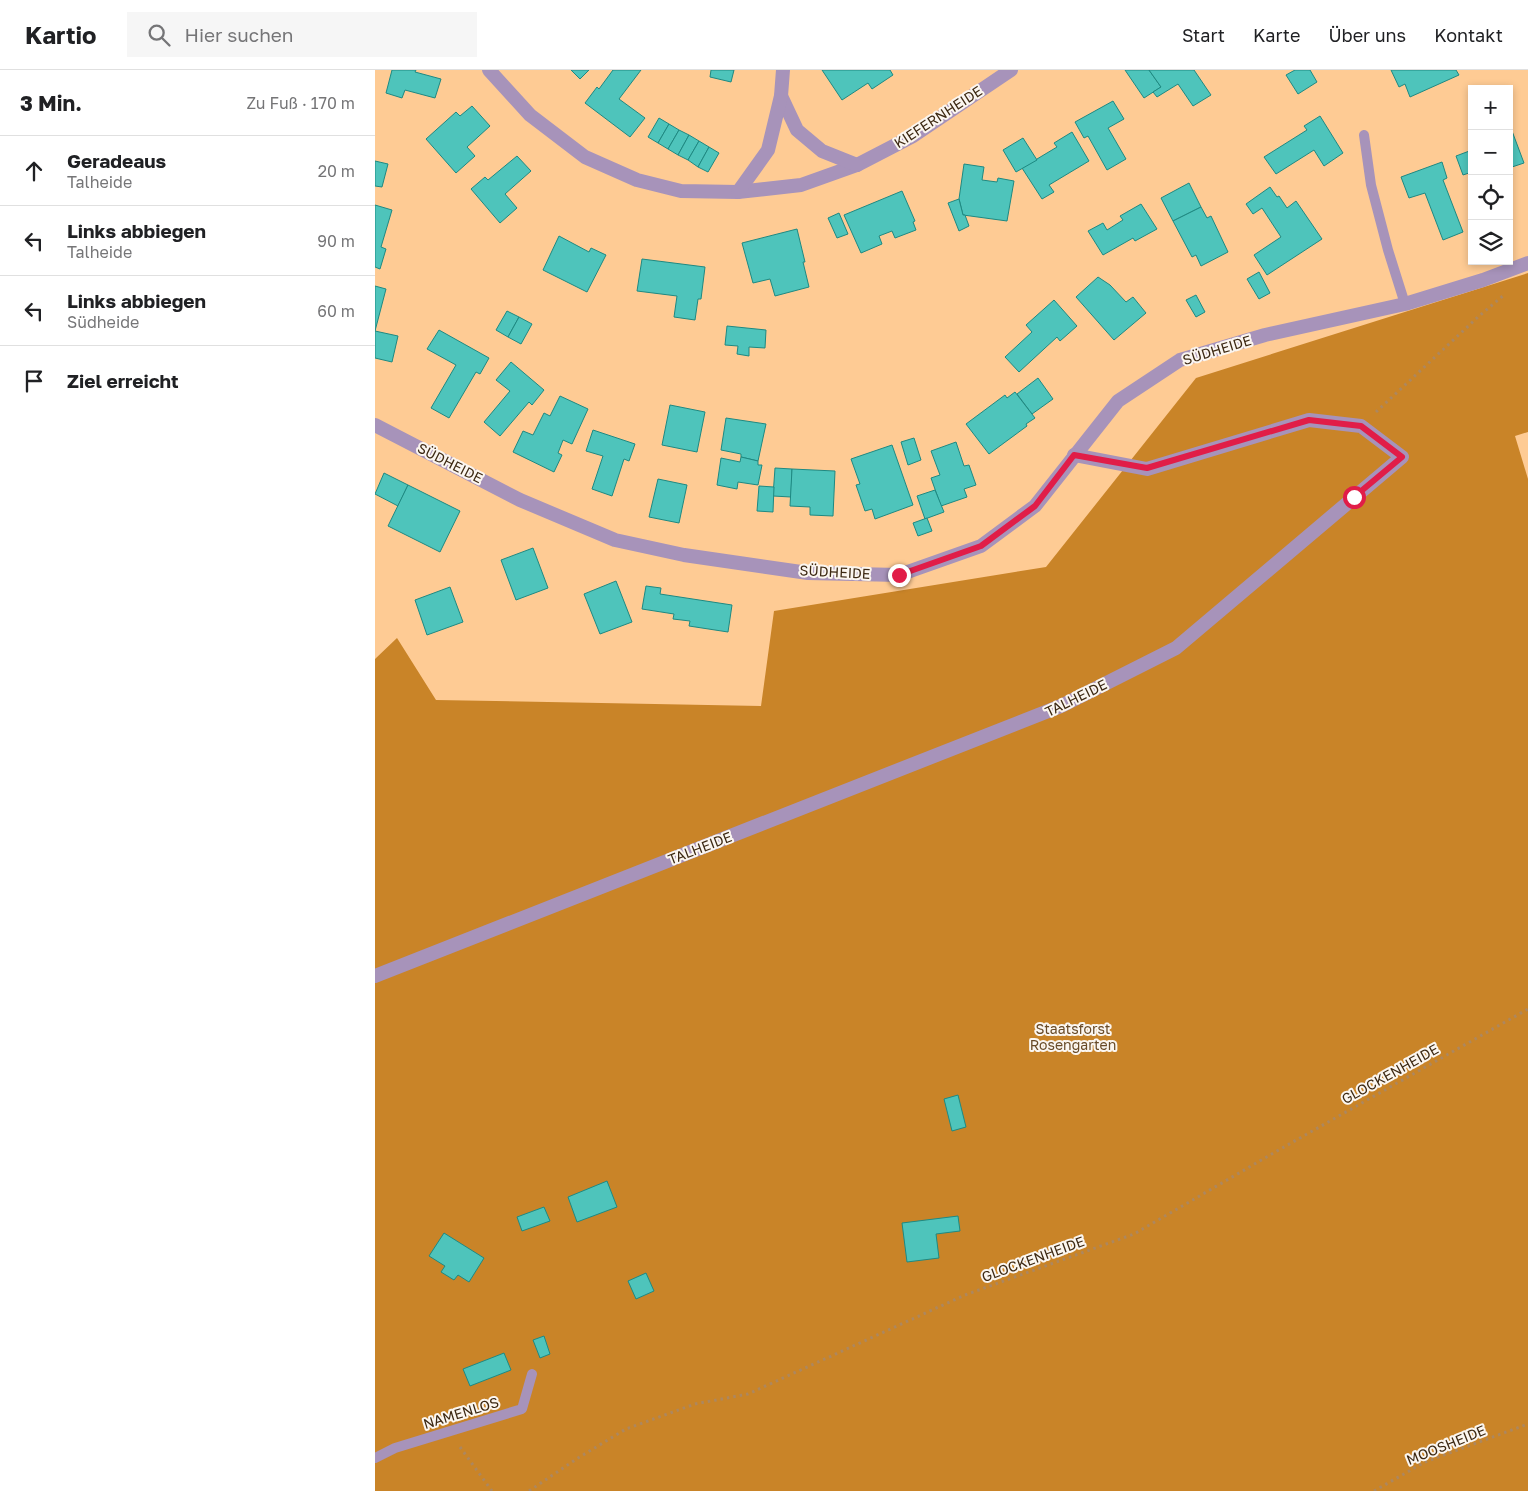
<!DOCTYPE html>
<html lang="de">
<meta charset="utf-8">
<style>
body{margin:0;font-family:"Golos Text",sans-serif;background:#f6f6f6;color:#202124}
.controls{position:absolute;right:15px;top:15px;display:grid;overflow:hidden;border-radius:0px;box-shadow:0 2px 8px #0003}
.controls button{width:45px;height:45px;display:grid;place-items:center;padding:0;border:0;border-bottom:1px solid #e0e0e0;background:#fff;color:#202124;font:25px sans-serif}
.stop{position:absolute;width:15px;height:15px;margin:-11px;border:4px solid #e11d48;border-radius:50%;background:#fff}
.stop.end{background:#e11d48;border-color:#fff;box-shadow:0 1px 5px #0008}
.list{margin:0;padding:0;list-style:none}
h2{display:flex;justify-content:space-between;align-items:center;height:65px;margin:0;padding:0 20px;font-size:21px}
h2 small{font-size:16px;font-weight:400;color:#757577}
.list li{display:grid;grid-template-columns:32px 1fr auto;gap:15px;align-items:center;box-sizing:border-box;height:70px;padding:0 20px;border-top:1px solid #e0e0e0}
.list b{display:block;font-size:19px;white-space:nowrap}
.list p{margin:0;font-size:16px;white-space:nowrap;color:#757577}
.list em{font-size:16px;font-style:normal;color:#757577}
.icon{flex:none;width:28px;height:28px;fill:none;stroke:currentColor;stroke-width:2;stroke-linecap:round;stroke-linejoin:round}
.map{position:relative;flex:none;width:1153px;height:1421px;overflow:hidden}
header{display:flex;align-items:center;gap:30px;box-sizing:border-box;height:70px;padding:0 25px;background:#fff;border-bottom:1px solid #e0e0e0}
header strong{font-size:24px}
nav{display:flex;gap:28px;margin-inline-start:auto;font-size:18px}
.search{width:350px;height:45px;background:#f6f6f6;display:flex;align-items:center;gap:12px;box-sizing:border-box;padding:0 18px;border-radius:0px;color:#757577;font-size:19px}
main{display:flex}
aside{flex:1;background:#fff}
.map>svg:first-child{display:block}
.forest{fill:#c98428}
.building{fill:#4ec4bb;stroke:#1e8982}
.lines{fill:none;stroke-linecap:round;stroke-linejoin:round}
.path{stroke:#ad875e;stroke-width:3;stroke-dasharray:2.5 4;stroke-linecap:butt}
.service{stroke:#a793ba;stroke-width:10}
.minor{stroke:#a793ba;stroke-width:14}
.route{stroke:#e11d48;stroke-width:6}
.labels{text-anchor:middle;stroke-width:4;stroke-linejoin:round;paint-order:stroke}
.street-label{font-size:14px;fill:#3c2812;stroke:#fbf6f0}
.park-label{font-size:14px;fill:#684a27;stroke:#fbf6f0}
</style>
<header>
<strong>Kartio</strong>
<div class="search"><svg class="icon" aria-label="search" viewBox="0 0 24 24"><circle cx="10" cy="10" r="6"/><path d="M15 15l6 6"/></svg>Hier suchen</div>
<nav><a>Start</a><a>Karte</a><a>Über uns</a><a>Kontakt</a></nav>
</header>
<main>
<aside>
<h2>3 Min.<small>Zu Fuß · 170 m</small></h2>
<ul class="list">
<li><svg class="icon" aria-label="ahead" viewBox="0 0 24 24"><path d="M12 20V5M6 11l6-6 6 6"/></svg><div><b>Geradeaus</b><p>Talheide</p></div><em>20 m</em></li>
<li><svg class="icon" aria-label="left" viewBox="0 0 24 24"><path d="M17 20v-9H6M10 6l-5 5 5 5"/></svg><div><b>Links abbiegen</b><p>Talheide</p></div><em>90 m</em></li>
<li><svg class="icon" aria-label="left" viewBox="0 0 24 24"><path d="M17 20v-9H6M10 6l-5 5 5 5"/></svg><div><b>Links abbiegen</b><p>Südheide</p></div><em>60 m</em></li>
<li><svg class="icon" aria-label="arrive" viewBox="0 0 24 24"><path d="M6 21V4h12l-3 4 3 4H6"/></svg><div><b>Ziel erreicht</b></div></li>
</ul>
</aside>
<div class="map">
<svg width="1153" height="1421" viewBox="0 0 1153 1421">
<rect width="100%" height="100%" fill="#fecb94"/>
<polygon class="forest" points="1153,203 1153,362 1140,366 1153,409 1153,1421 0,1421 0,589 22,568 61,630 386,636 399,541 671,497 821,308"/>
<g class="building">
<polygon points="17,0 41,0 40,2 66,9 60,28 30,20 27,28 11,23"/>
<polygon points="196,0 214,0 205,9"/>
<polygon points="238,0 266,0 244,29 270,48 255,67 210,33 222,17 224,19"/>
<polygon points="336,0 359,0 356,12 335,7"/>
<polygon points="447,0 515,0 518,5 497,19 493,13 467,30"/>
<polygon points="750,0 774,0 786,17 769,28"/>
<polygon points="774,0 819,0 836,25 818,36 803,14 782,27 778,22 786,17"/>
<polygon points="920,0 935,0 942,12 923,24 911,5"/>
<polygon points="1016,0 1081,0 1084,5 1035,27 1030,14 1024,17"/>
<polygon points="738,31 749,49 733,58 751,89 732,100 713,66 709,68 700,52"/>
<polygon points="97,36 115,56 92,77 100,86 81,103 51,69 81,42 85,46"/>
<polygon points="945,46 968,83 949,96 939,80 901,104 889,87 932,60 929,56"/>
<polygon points="284,48 294,54 283,73 273,67"/>
<polygon points="294,54 304,60 293,79 283,73"/>
<polygon points="304,60 314,65 303,85 293,79"/>
<polygon points="1137,61 1149,93 1134,98 1134,62"/>
<polygon points="697,62 714,91 674,115 679,122 667,129 647,98 682,77 679,73"/>
<polygon points="314,65 324,71 313,90 303,85"/>
<polygon points="648,68 662,90 641,102 628,80"/>
<polygon points="324,71 334,77 323,97 313,90"/>
<polygon points="334,77 344,83 333,102 323,97"/>
<polygon points="1097,80 1097,102 1088,105 1081,86"/>
<polygon points="142,86 156,101 130,124 142,138 125,153 96,119 110,107 113,110"/>
<polygon points="0,91 13,94 7,117 0,116"/>
<polygon points="1067,92 1072,108 1068,110 1088,162 1068,170 1050,123 1034,128 1026,107"/>
<polygon points="589,94 609,97 607,110 622,112 623,108 639,111 632,151 588,145 584,129"/>
<polygon points="814,113 826,137 798,151 786,128"/>
<polygon points="895,117 902,127 904,126 912,138 921,131 947,169 892,205 879,185 906,167 887,138 878,144 871,134"/>
<polygon points="527,121 540,151 538,152 541,160 520,168 517,161 504,166 507,174 486,183 469,145"/>
<polygon points="584,129 588,145 590,145 594,156 584,161 573,133"/>
<polygon points="766,134 782,159 760,171 758,168 728,185 713,161 728,153 732,160 748,150 745,146"/>
<polygon points="0,135 17,140 6,177 11,179 5,199 0,197"/>
<polygon points="826,137 832,148 836,146 853,182 826,196 821,185 817,187 798,151"/>
<polygon points="464,143 473,164 462,168 453,148"/>
<polygon points="422,159 430,192 428,192 434,217 400,226 395,209 378,213 367,173"/>
<polygon points="184,166 214,182 216,178 231,185 212,222 168,200"/>
<polygon points="267,189 330,197 326,229 323,229 320,250 299,247 302,226 262,221"/>
<polygon points="884,202 895,223 884,229 872,209"/>
<polygon points="723,207 735,215 751,232 758,227 771,243 739,270 701,227"/>
<polygon points="0,216 11,219 0,261"/>
<polygon points="821,225 830,242 821,247 811,230"/>
<polygon points="679,230 702,256 685,271 682,267 644,302 630,287 657,262 651,255"/>
<polygon points="132,241 144,247 133,267 121,260"/>
<polygon points="144,247 157,254 146,274 133,267"/>
<polygon points="352,256 391,260 390,278 374,277 374,286 362,284 363,276 350,275"/>
<polygon points="64,260 114,288 105,304 101,302 74,348 56,338 81,295 52,279"/>
<polygon points="0,261 23,266 17,292 0,288"/>
<polygon points="136,292 169,320 157,335 154,332 125,366 109,352 135,321 121,310"/>
<polygon points="663,308 678,329 657,344 642,324"/>
<polygon points="640,322 660,348 651,354 652,356 614,384 591,354 630,325 632,328"/>
<polygon points="185,326 213,339 197,374 188,370 183,383 187,385 179,402 138,382 148,361 158,365 169,343 175,346"/>
<polygon points="295,335 330,342 322,382 287,375"/>
<polygon points="351,348 391,354 383,391 366,387 366,384 346,380"/>
<polygon points="218,360 260,374 254,391 249,389 237,426 217,419 228,386 211,381"/>
<polygon points="539,368 546,390 533,395 526,372"/>
<polygon points="581,372 589,396 594,395 601,415 589,419 592,427 566,436 556,408 565,405 556,381"/>
<polygon points="517,375 538,435 500,449 497,439 490,441 481,415 485,414 476,389"/>
<polygon points="366,387 383,391 383,395 387,395 383,415 363,412 362,419 342,415 346,388 365,392"/>
<polygon points="400,398 417,399 416,427 398,426"/>
<polygon points="417,399 460,401 458,446 435,445 435,437 415,436"/>
<polygon points="9,403 33,415 23,436 0,424"/>
<polygon points="283,409 312,415 304,453 274,447"/>
<polygon points="33,415 85,441 65,482 13,456"/>
<polygon points="384,416 399,417 398,442 382,441"/>
<polygon points="560,420 569,442 550,449 542,426"/>
<polygon points="552,448 557,461 543,466 538,453"/>
<polygon points="158,478 173,518 141,530 126,490"/>
<polygon points="241,511 257,552 225,564 209,524"/>
<polygon points="271,516 286,518 285,524 357,535 353,562 314,556 315,551 298,549 299,544 267,539"/>
<polygon points="75,517 88,552 52,565 40,530"/>
<polygon points="583,1025 591,1057 577,1061 569,1029"/>
<polygon points="232,1111 242,1137 202,1152 193,1127"/>
<polygon points="169,1137 175,1151 147,1161 142,1147"/>
<polygon points="583,1146 585,1161 561,1164 564,1188 532,1192 527,1153"/>
<polygon points="69,1163 109,1188 94,1212 83,1205 79,1210 66,1202 70,1196 54,1186"/>
<polygon points="271,1203 279,1221 261,1229 253,1211"/>
<polygon points="169,1266 175,1284 165,1288 158,1270"/>
<polygon points="129,1283 136,1300 95,1316 88,1299"/>
</g>
<g class="lines">
<g class="path">
<polyline points="1001,342 1103,247 1129,225"/>
<polyline points="85,1377 117,1421"/>
<polyline points="154,1421 203,1388 251,1359 320,1334 373,1324 590,1225 759,1164 902,1081 1153,939"/>
<polyline points="999,1421 1050,1392 1153,1354"/>
</g>
<g class="service">
<polyline points="989,65 996,115 1013,180 1030,234"/>
<polyline points="0,1388 20,1378 147,1339 157,1304"/>
</g>
<g class="minor">
<polyline points="114,0 155,45 210,87 262,110 306,121 363,122 426,115 482,95 538,66 636,0"/>
<polyline points="406,26 422,60 447,81 482,95"/>
<polyline points="363,122 393,80 406,26 408,0"/>
<polyline points="0,355 145,430 240,470 309,485 433,503 524,505 606,476 660,436 743,331 805,290 890,265 1030,234 1108,210 1153,193"/>
<polyline points="0,906 686,636 801,578 1027,387 986,356 934,350 772,399 699,385"/>
</g>
</g>
<g class="lines">
<polyline class="route" points="524,505 606,476 660,436 699,385 772,398 934,350 986,356 1027,387 979,427"/>
</g>
<g class="labels">
<g class="street-label">
<text transform="translate(563 47) rotate(-33)" y="5">KIEFERNHEIDE</text>
<text transform="translate(842 280) rotate(-17)" y="5">SÜDHEIDE</text>
<text transform="translate(75 393) rotate(27)" y="5">SÜDHEIDE</text>
<text transform="translate(460 502) rotate(3)" y="5">SÜDHEIDE</text>
<text transform="translate(701 628) rotate(-26)" y="5">TALHEIDE</text>
<text transform="translate(325 778) rotate(-21)" y="5">TALHEIDE</text>
<text transform="translate(1015 1004) rotate(-29)" y="5">GLOCKENHEIDE</text>
<text transform="translate(658 1189) rotate(-20)" y="5">GLOCKENHEIDE</text>
<text transform="translate(86 1343) rotate(-17)" y="5">NAMENLOS</text>
<text transform="translate(1071 1375) rotate(-22)" y="5">MOOSHEIDE</text>
</g>
<g class="park-label">
<text x="698" y="964">Staatsforst<tspan x="698" dy="16">Rosengarten</tspan></text>
</g>
</g>
</svg>
<div class="controls">
<button>+</button>
<button>−</button>
<button><svg class="icon" aria-label="locate" viewBox="0 0 24 24"><circle cx="12" cy="12" r="6"/><path d="M12 2v4M12 18v4M2 12h4M18 12h4"/></svg></button>
<button><svg class="icon" aria-label="layers" viewBox="0 0 24 24"><path d="M12 4l9 5-9 5-9-5zM3 14l9 5 9-5"/></svg></button>
</div>
<div class="stop" style="left:979px;top:427px"></div>
<div class="stop end" style="left:524px;top:505px"></div>
</div>
</main>
